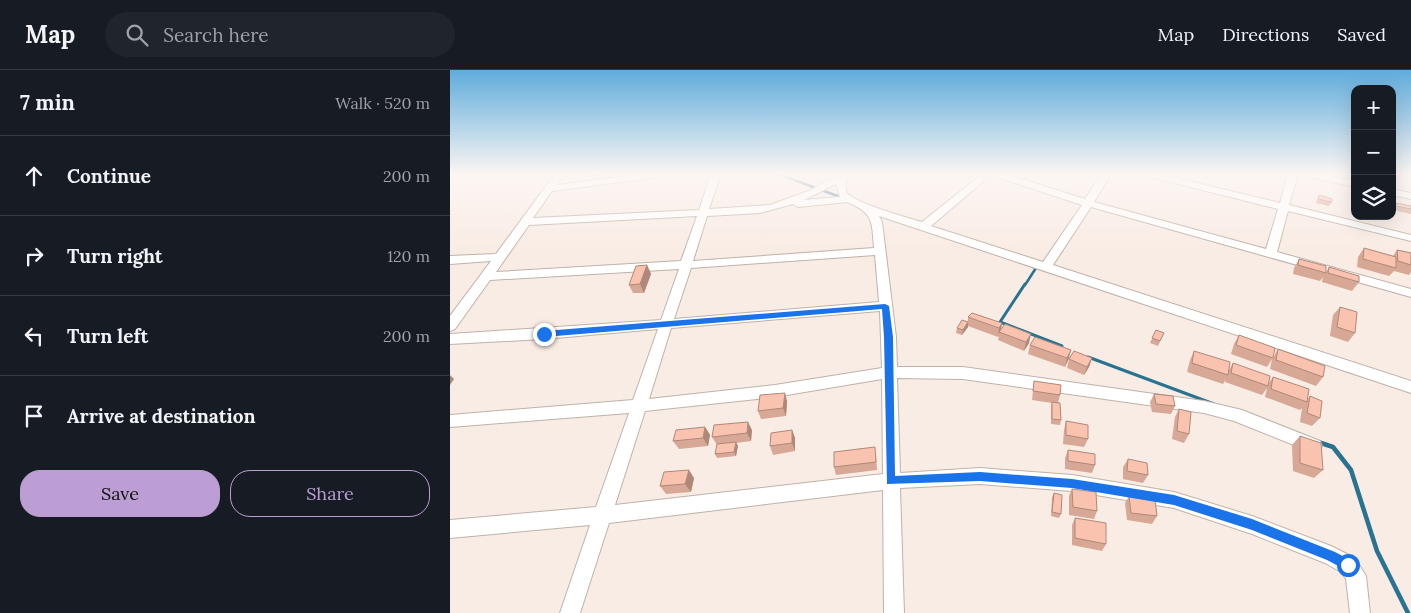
<!DOCTYPE html>
<meta charset="utf-8">
<style>
body{margin:0;font-family:Lora,serif;background:#20242c;color:#f1f3f6}
.controls{position:absolute;right:15px;top:15px;display:grid;overflow:hidden;border-radius:10px;box-shadow:0 5px 20px #0002}
.controls button{width:45px;height:45px;display:grid;place-items:center;padding:0;border:0;border-bottom:1px solid #363941;background:#171b24;color:#f1f3f6;font:25px sans-serif}
.stop{position:absolute;width:15px;height:15px;margin:-11px;border:4px solid #1a73e8;border-radius:50%;background:#fff}
.stop.end{background:#1a73e8;border-color:#fff;box-shadow:0 1px 5px #0008}
.list{margin:0;padding:0;list-style:none}
h2{display:flex;justify-content:space-between;align-items:center;height:65px;margin:0;padding:0 20px;font-size:21px}
h2 small{font-size:16px;font-weight:400;color:#9ea1a6}
.list li{display:grid;grid-template-columns:32px 1fr auto;gap:15px;align-items:center;box-sizing:border-box;height:80px;padding:0 20px;border-top:1px solid #363941}
.list b{display:block;font-size:19px;white-space:nowrap}
.list em{font-size:16px;font-style:normal;color:#9ea1a6}
.actions{display:flex;gap:10px;padding:15px 20px}
.actions a{flex:1;padding:11px 0;border:1px solid #bc9ed4;border-radius:20px;text-align:center;font-size:18px;color:#bc9ed4}
.actions .main{background:#bc9ed4;color:#111}
.icon{flex:none;width:28px;height:28px;fill:none;stroke:currentColor;stroke-width:2;stroke-linecap:round;stroke-linejoin:round}
.map{position:relative;flex:none;width:961px;height:543px;overflow:hidden}
header{display:flex;align-items:center;gap:30px;box-sizing:border-box;height:70px;padding:0 25px;background:#171b24;border-bottom:1px solid #363941}
header strong{font-size:24px}
nav{display:flex;gap:28px;margin-inline-start:auto;font-size:18px}
.search{width:350px;height:45px;background:#20242c;display:flex;align-items:center;gap:12px;box-sizing:border-box;padding:0 18px;border-radius:28px;color:#9ea1a6;font-size:19px}
main{display:flex}
aside{flex:1;background:#171b24}
.map>svg:first-child{display:block}
.lines{fill:none;stroke-linecap:round;stroke-linejoin:round}
.stream-far2{stroke:#277391;stroke-width:2.5}
.stream-far1{stroke:#277391;stroke-width:3}
.stream{stroke:#277391;stroke-width:4.5}
.street-casing{stroke:#beb2aa;stroke-width:2}
.street{fill:#fff;fill-rule:evenodd}
.wall{fill:#d7a896}
.shaded-wall{fill:#af887a}
.building{fill:#fac3af;stroke:#af887a}
.route{fill:#1a73e8}
</style>
<header>
<strong>Map</strong>
<div class="search"><svg class="icon" aria-label="search" viewBox="0 0 24 24"><circle cx="10" cy="10" r="6"/><path d="M15 15l6 6"/></svg>Search here</div>
<nav><a>Map</a><a>Directions</a><a>Saved</a></nav>
</header>
<main>
<aside>
<h2>7 min<small>Walk · 520 m</small></h2>
<ul class="list">
<li><svg class="icon" aria-label="ahead" viewBox="0 0 24 24"><path d="M12 20V5M6 11l6-6 6 6"/></svg><div><b>Continue</b></div><em>200 m</em></li>
<li><svg class="icon" aria-label="right" viewBox="0 0 24 24"><path d="M7 20v-9h11M14 6l5 5-5 5"/></svg><div><b>Turn right</b></div><em>120 m</em></li>
<li><svg class="icon" aria-label="left" viewBox="0 0 24 24"><path d="M17 20v-9H6M10 6l-5 5 5 5"/></svg><div><b>Turn left</b></div><em>200 m</em></li>
<li><svg class="icon" aria-label="arrive" viewBox="0 0 24 24"><path d="M6 21V4h12l-3 4 3 4H6"/></svg><div><b>Arrive at destination</b></div></li>
</ul>
<div class="actions"><a class="main">Save</a><a>Share</a></div>
</aside>
<div class="map">
<svg width="961" height="543" viewBox="0 0 961 543">
<rect width="100%" height="100%" fill="#f9ece4"/>
<g class="lines">
<g class="stream-far2">
<polyline points="328,104 393,128"/>
<polyline points="575,215 586,198 583,197"/>
</g>
<g class="stream-far1">
<polyline points="575,214 550,252 612,276"/>
<polyline points="638,287 764,334"/>
</g>
<polyline class="stream" points="868,372 883,377 901,400 927,481 958,543"/>
<g class="street-casing">
<g id="street">
<path d="M105,104H115L107,115L191,104H215L210,107L102,121L83,148L249,140L261,104H271L259,139L320,135L361,120L388,104H399C396,108 394,117 397,123C405,133 458,148 472,152L532,104H542L481,156L593,192L632,135L544,106L542,104H556L635,129L651,104H661L644,132L816,179L828,139L696,106L694,104H710L830,133L838,104H848L839,135L961,165V171L838,141L827,182L961,219V227L641,137L603,195L961,311V323L429,146L432,152L446,267L447,297H513L754,331L792,340L870,371L872,376L870,381L864,383L784,351L754,343L513,309L447,308L450,403L530,398L622,405L724,422L802,446L881,476L905,488L916,506L920,543H900L896,509L891,502L875,493L802,464L724,438L622,421L530,414L450,418L454,543H434L433,420L159,453L130,543H110L140,455L0,468V450L146,437L179,343L0,357V345L183,330L208,259L94,269L0,274V264L211,250L229,199L40,210L5,259L0,261V246L41,191L0,194V186L46,184ZM386,114L390,127L354,130ZM397,132C424,143 422,152 424,178L243,191L257,146L310,143L343,134L348,137ZM247,146L231,191L46,202L79,155ZM425,185L429,232L224,249L241,198ZM430,241L432,298L325,315L199,329L221,258ZM432,309L433,404L165,435L195,341L325,327Z"/>
<polygon points="854,104 871,104 905,111 905,117 856,106"/>
<polygon points="942,119 961,123 961,129 942,125"/>
</g>
</g>
<use href="#street" class="street"/>
</g>
<g class="wall">
<polygon points="942,104 952,104 947,111 942,110"/>
<polygon points="869,125 882,132 879,136 866,133"/>
<polygon points="946,133 961,136 961,144 943,140 943,137"/>
<polygon points="914,178 943,186 947,180 961,183 961,202 959,205 944,201 939,206 907,197 908,187"/>
<polygon points="849,189 876,202 879,197 909,212 902,221 872,212 873,207 870,211 843,204 844,198"/>
<polygon points="197,195 201,204 194,223 183,223 179,215"/>
<polygon points="890,237 905,263 898,272 880,266 883,245"/>
<polygon points="518,247 551,259 579,273 574,281 548,270 549,266 548,267 518,256"/>
<polygon points="518,252 518,257 512,265 506,263 507,258"/>
<polygon points="706,260 714,263 708,276 700,273"/>
<polygon points="789,265 823,288 828,279 873,307 866,316 820,299 822,289 817,297 781,284 784,274"/>
<polygon points="580,275 619,288 615,297 578,284"/>
<polygon points="744,281 779,300 783,293 818,314 823,307 858,329 860,326 870,348 862,356 850,352 852,338 850,340 815,327 817,318 812,325 775,312 776,309 773,314 737,302 740,290"/>
<polygon points="642,288 639,297 634,305 617,298 619,289"/>
<polygon points="584,311 610,325 608,333 611,350 610,355 601,354 601,336 602,333 582,330"/>
<polygon points="704,324 725,336 721,344 702,342 700,332"/>
<polygon points="337,331 336,346 311,349 308,341"/>
<polygon points="729,339 739,364 734,373 722,369 725,347"/>
<polygon points="616,351 638,369 634,377 613,374 614,360"/>
<polygon points="255,357 260,365 258,376 229,379 223,371"/>
<polygon points="302,360 301,371 286,373 288,376 286,386 267,388 265,384 267,375 262,367"/>
<polygon points="342,360 345,368 345,381 323,385 320,376"/>
<polygon points="850,366 873,400 864,408 843,401 842,375"/>
<polygon points="618,380 645,395 642,403 615,399 615,388"/>
<polygon points="426,385 427,400 386,405 384,397"/>
<polygon points="678,389 698,405 693,413 673,409 673,397"/>
<polygon points="244,408 241,422 216,424 210,416"/>
<polygon points="622,419 647,441 644,449 619,445 619,426"/>
<polygon points="604,423 611,444 609,448 601,446 602,427"/>
<polygon points="679,426 707,446 702,454 677,450 675,433"/>
<polygon points="625,448 656,474 652,481 622,475 622,455"/>
</g>
<g class="shaded-wall">
<polygon points="134,104 156,104 155,105 136,107"/>
<polygon points="197,195 201,204 194,223 190,214"/>
<polygon points="518,252 518,257 512,265 513,260"/>
<polygon points="552,253 551,262 549,262 548,267 549,258"/>
<polygon points="581,264 579,273 574,281 576,272"/>
<polygon points="621,280 619,288 615,297 617,288"/>
<polygon points="642,288 639,297 634,305 637,297"/>
<polygon points="0,305 4,309 0,315"/>
<polygon points="335,323 337,331 336,346 333,338"/>
<polygon points="298,352 302,360 301,371 297,363"/>
<polygon points="255,357 260,365 258,376 253,368"/>
<polygon points="342,360 345,368 345,381 342,373"/>
<polygon points="286,372 288,376 286,386 284,382"/>
<polygon points="239,400 244,408 241,422 235,414"/>
</g>
<g class="building">
<polygon points="869,125 882,129 882,132 868,129"/>
<polygon points="946,133 961,136 961,139 946,136"/>
<polygon points="914,178 946,187 946,198 913,189"/>
<polygon points="947,180 961,183 961,195 948,191"/>
<polygon points="849,189 876,196 876,203 848,195"/>
<polygon points="197,195 190,214 179,215 186,196"/>
<polygon points="879,197 909,206 909,212 878,203"/>
<polygon points="890,237 907,242 905,263 887,257"/>
<polygon points="522,243 552,253 549,258 518,247"/>
<polygon points="512,250 518,252 513,260 507,258"/>
<polygon points="555,254 581,264 576,272 549,262"/>
<polygon points="706,260 714,263 710,271 702,268"/>
<polygon points="789,265 825,278 823,288 786,275"/>
<polygon points="585,267 621,280 617,288 580,275"/>
<polygon points="828,279 875,296 873,307 826,290"/>
<polygon points="624,281 642,288 637,297 619,289"/>
<polygon points="744,281 780,292 778,305 742,293"/>
<polygon points="783,293 820,306 818,316 781,303"/>
<polygon points="823,307 859,319 857,332 821,319"/>
<polygon points="584,311 611,315 610,325 583,321"/>
<polygon points="335,323 333,338 308,341 310,325"/>
<polygon points="704,324 723,326 725,336 706,334"/>
<polygon points="860,326 872,331 870,348 857,343"/>
<polygon points="602,332 610,333 611,350 602,349"/>
<polygon points="729,339 741,342 739,364 727,361"/>
<polygon points="616,351 638,355 638,369 616,365"/>
<polygon points="298,352 297,363 262,367 264,355"/>
<polygon points="255,357 253,368 223,371 226,360"/>
<polygon points="342,360 342,373 320,376 321,363"/>
<polygon points="850,366 871,373 873,400 850,393"/>
<polygon points="286,372 284,382 265,384 267,374"/>
<polygon points="425,377 426,392 384,397 384,382"/>
<polygon points="618,380 645,384 645,395 618,391"/>
<polygon points="678,389 697,393 698,405 677,401"/>
<polygon points="239,400 235,414 210,416 214,402"/>
<polygon points="622,419 646,422 647,441 623,437"/>
<polygon points="604,423 612,425 611,444 602,442"/>
<polygon points="679,426 705,429 707,446 681,443"/>
<polygon points="625,448 656,453 656,474 625,468"/>
</g>
<linearGradient id="sky" x2="0" y2="1"><stop stop-color="#5facdc"/><stop offset="0.58" stop-color="#fcf6f3"/><stop offset="1" stop-color="#fcf6f3" stop-opacity="0"/></linearGradient>
<rect width="961" height="180" fill="url(#sky)"/>
<polygon class="route" points="435,234 439,236 443,267 445,406 530,402 622,409 724,425 802,449 885,482 902,491 904,495 902,499 898,501 877,490 802,460 724,435 622,418 530,411 437,414 434,267 432,239 94,267 90,264 94,261"/>
</svg>
<div class="controls">
<button>+</button>
<button>−</button>
<button><svg class="icon" aria-label="layers" viewBox="0 0 24 24"><path d="M12 4l9 5-9 5-9-5zM3 14l9 5 9-5"/></svg></button>
</div>
<div class="stop" style="left:898px;top:495px"></div>
<div class="stop end" style="left:94px;top:264px"></div>
</div>
</main>
